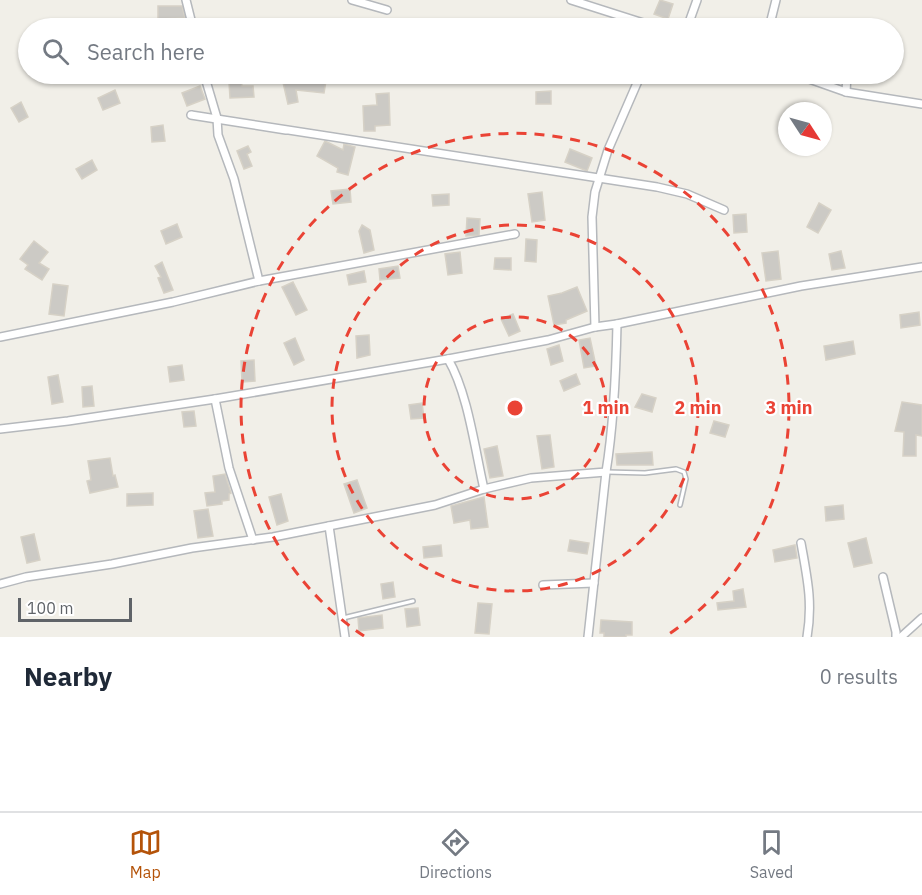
<!DOCTYPE html>
<style>
body{margin:0;font-family:"IBM Plex Sans",sans-serif;background:#f6f6f7;color:#1f2937}
.compass{position:absolute;left:778px;top:102px;width:54px;height:54px;border-radius:50%;background:#fff;box-shadow:0 2px 4px #0004;rotate:126deg}
.scale{position:absolute;left:18px;bottom:15px;width:114px;box-sizing:border-box;padding-left:6px;border:3px solid #5f6368;border-top:0;font-size:16px;line-height:21px;white-space:nowrap;color:#5f6368;-webkit-text-stroke:4px #fff;paint-order:stroke}
.list{margin:0;padding:0;list-style:none}
h2{display:flex;justify-content:space-between;align-items:center;height:78px;margin:0;padding:0 24px;font-size:26px}
h2 small{font-size:20px;font-weight:400;color:#747a83}
.icon{flex:none;width:33px;height:33px;fill:none;stroke:currentColor;stroke-width:2;stroke-linecap:round;stroke-linejoin:round}
.map{position:relative;flex:none;width:922px;height:637px;overflow:hidden}
.search{position:absolute;background:#fff;box-shadow:0 2px 4px #0004;left:18px;right:18px;top:18px;height:66px;display:flex;align-items:center;gap:15px;box-sizing:border-box;padding:0 21px;border-radius:33px;color:#747a83;font-size:22px}
.sheet{height:174px;background:#fff}
nav{display:flex;justify-content:space-around;align-items:center;box-sizing:border-box;height:84px;border-top:2px solid #e0e1e3;background:#fff;font-size:16px;color:#747a83}
nav a{display:grid;justify-items:center;gap:3px}
nav .on{color:#b45309}
.map>svg:first-child{display:block}
.building{fill:#cccac5;stroke:#d6d1c6;stroke-width:1.5}
.lines{fill:none;stroke-linecap:round;stroke-linejoin:round}
.lane-casing{stroke:#b5b8bc;stroke-width:6}
.street-casing{stroke:#b5b8bc;stroke-width:10}
.lane{stroke:#fff;stroke-width:3}
.street{stroke:#fff;stroke-width:7}
.ring{fill:none;stroke:#ea4335;stroke-width:3;stroke-dasharray:10 8}
.centre{fill:#ea4335;stroke:#fff;stroke-width:3}
.ring-label{font-size:18px;text-anchor:middle;font-weight:bold;fill:#ea4335;stroke:#fff;stroke-width:4.5;stroke-linejoin:round;paint-order:stroke}
</style>
<div class="map">
<svg width="922" height="637" viewBox="0 0 922 637">
<rect width="100%" height="100%" fill="#f1efe8"/>
<g class="building">
<polygon points="660,0 673,4 668,19 654,14"/>
<polygon points="158,6 182,6 185,18 158,19"/>
<polygon points="222,74 240,74 242,86 253,86 254,97 230,98 229,82 223,83"/>
<polygon points="293,76 293,78 326,81 324,93 296,90 298,102 288,104 282,78"/>
<polygon points="200,86 205,99 187,106 182,93"/>
<polygon points="115,90 120,103 103,110 98,98"/>
<polygon points="551,91 551,104 536,104 536,92"/>
<polygon points="389,93 390,125 375,126 375,131 364,131 363,106 377,105 376,94"/>
<polygon points="21,102 28,117 19,122 11,108"/>
<polygon points="163,125 165,141 152,142 151,127"/>
<polygon points="325,141 343,150 344,144 355,147 348,175 337,172 338,168 317,156"/>
<polygon points="248,146 251,152 247,154 252,166 244,169 237,151"/>
<polygon points="570,149 592,158 587,171 565,162"/>
<polygon points="92,160 97,170 82,179 76,169"/>
<polygon points="350,189 351,202 333,204 331,191"/>
<polygon points="542,192 545,220 532,222 528,194"/>
<polygon points="449,194 449,205 433,206 432,195"/>
<polygon points="819,203 831,210 818,233 807,227"/>
<polygon points="746,214 747,232 734,233 733,215"/>
<polygon points="467,218 480,219 479,235 466,236"/>
<polygon points="177,224 182,237 166,244 161,231"/>
<polygon points="362,225 370,230 374,250 364,253 359,231"/>
<polygon points="526,239 537,240 536,262 525,261"/>
<polygon points="34,241 48,252 39,263 49,269 42,280 25,269 28,265 20,259"/>
<polygon points="778,251 781,279 766,281 762,253"/>
<polygon points="841,251 845,268 832,270 829,254"/>
<polygon points="460,252 462,273 448,275 445,254"/>
<polygon points="495,258 511,258 511,270 494,269"/>
<polygon points="162,262 173,290 164,293 158,278 161,277 155,266"/>
<polygon points="398,266 400,278 380,280 379,269"/>
<polygon points="364,271 366,282 349,285 347,275"/>
<polygon points="293,282 307,310 296,315 282,287"/>
<polygon points="53,284 68,286 64,316 49,314"/>
<polygon points="577,287 587,311 566,320 566,323 554,325 548,296 562,293"/>
<polygon points="919,312 920,325 901,328 900,315"/>
<polygon points="513,314 520,331 509,336 501,319"/>
<polygon points="369,335 370,355 357,358 356,336"/>
<polygon points="295,338 304,360 294,365 284,343"/>
<polygon points="590,338 596,366 584,368 579,340"/>
<polygon points="853,341 855,354 826,360 824,346"/>
<polygon points="559,345 563,361 551,365 547,349"/>
<polygon points="254,360 255,381 242,382 241,361"/>
<polygon points="182,365 184,380 170,382 168,367"/>
<polygon points="576,374 580,384 564,391 560,381"/>
<polygon points="58,375 63,402 52,404 48,377"/>
<polygon points="92,386 94,406 83,407 82,387"/>
<polygon points="642,394 656,398 652,412 635,407"/>
<polygon points="902,402 922,405 922,436 916,435 916,456 903,456 904,432 895,431"/>
<polygon points="422,403 424,418 411,419 409,405"/>
<polygon points="194,411 196,426 184,427 182,412"/>
<polygon points="714,421 729,425 725,437 710,433"/>
<polygon points="550,435 554,467 542,469 537,436"/>
<polygon points="497,446 503,476 490,478 484,449"/>
<polygon points="652,452 653,465 617,465 616,454"/>
<polygon points="110,458 113,476 115,475 118,487 90,493 87,481 91,480 88,461"/>
<polygon points="225,474 231,493 229,494 229,500 222,501 222,504 207,506 205,493 215,492 213,476"/>
<polygon points="357,480 367,508 354,513 344,484"/>
<polygon points="153,493 153,505 127,506 127,494"/>
<polygon points="281,494 288,521 277,525 269,497"/>
<polygon points="484,497 488,527 471,529 470,520 454,523 451,506"/>
<polygon points="843,505 844,519 826,521 825,507"/>
<polygon points="208,509 213,536 198,538 194,511"/>
<polygon points="34,534 40,560 27,563 21,537"/>
<polygon points="866,538 872,563 854,567 848,543"/>
<polygon points="570,540 589,543 587,554 568,551"/>
<polygon points="441,545 442,556 424,558 423,547"/>
<polygon points="795,545 797,558 775,562 773,550"/>
<polygon points="393,582 395,597 383,599 381,584"/>
<polygon points="743,589 746,607 718,610 717,603 734,601 733,591"/>
<polygon points="478,603 492,604 489,634 475,633"/>
<polygon points="418,608 420,625 407,627 405,609"/>
<polygon points="382,615 383,628 359,631 358,618"/>
<polygon points="601,620 632,622 632,635 626,635 626,637 604,637 604,633 600,633"/>
</g>
<g class="lines">
<g class="lane-casing">
<g id="lane">
<polyline points="607,472 645,473 676,469 684,472 686,479 680,505"/>
<polyline points="343,618 413,601"/>
</g>
</g>
<g class="street-casing">
<g id="street">
<polyline points="186,0 193,28"/>
<polyline points="352,0 387,10"/>
<polyline points="571,0 659,28"/>
<polyline points="687,28 697,0"/>
<polyline points="769,28 776,0"/>
<polyline points="204,74 217,118 218,135 234,179 259,281"/>
<polyline points="795,74 846,92 922,104"/>
<polyline points="846,92 847,74"/>
<polyline points="286,130 191,115 657,187 687,194 724,210"/>
<polyline points="617,324 801,286 922,267"/>
<polyline points="595,327 592,217 595,192 608,150 641,74"/>
<polyline points="0,337 173,302 259,281 515,234"/>
<path d="M448,359C468,393 475,450 484,489"/>
<polyline points="215,399 229,468 253,540"/>
<path d="M0,429L68,421L215,399L448,359L548,340L595,327L617,324C616,374 614,423 606,472L531,478L484,489L435,505L273,537L192,548L112,564L26,577L0,584"/>
<polyline points="329,526 345,637"/>
<path d="M801,543C807,577 813,602 807,637"/>
<polyline points="883,577 896,632 896,637"/>
<polyline points="543,585 594,583"/>
<polyline points="588,637 606,472"/>
<polyline points="901,637 922,618"/>
</g>
</g>
<use href="#lane" class="lane"/>
<use href="#street" class="street"/>
</g>
<g class="ring">
<circle cx="515" cy="408" r="91"/>
<circle cx="515" cy="408" r="183"/>
<path d="M364 636A274 274 0 1 1 666 636"/>
</g>
<circle cx="515" cy="408" r="9" class="centre"/>
<g class="ring-label">
<text x="606" y="414">1 min</text>
<text x="698" y="414">2 min</text>
<text x="789" y="414">3 min</text>
</g>
</svg>
<svg class="compass" viewBox="-18 -18 36 36"><path d="M0-13l5 13h-10z" fill="#e53935"/><path d="M0 13l5-13h-10z" fill="#747a83"/></svg>
<div class="scale">100 m</div>
<div class="search"><svg class="icon" aria-label="search" viewBox="0 0 24 24"><circle cx="10" cy="10" r="6"/><path d="M15 15l6 6"/></svg>Search here</div>
</div>
<section class="sheet">
<h2>Nearby<small>0 results</small></h2>
<ul class="list">
</ul>
</section>
<nav>
<a class="on"><svg class="icon" aria-label="map" viewBox="0 0 24 24"><path d="M3 6l6-2 6 2 6-2v14l-6 2-6-2-6 2zM9 4v14M15 6v14"/></svg>Map</a>
<a><svg class="icon" aria-label="directions" viewBox="0 0 24 24"><path d="M12 3l9 9-9 9-9-9zM9 14v-3h6M13 9l2 2-2 2"/></svg>Directions</a>
<a><svg class="icon" aria-label="saved" viewBox="0 0 24 24"><path d="M7 4h10v16l-5-4-5 4z"/></svg>Saved</a>
</nav>
